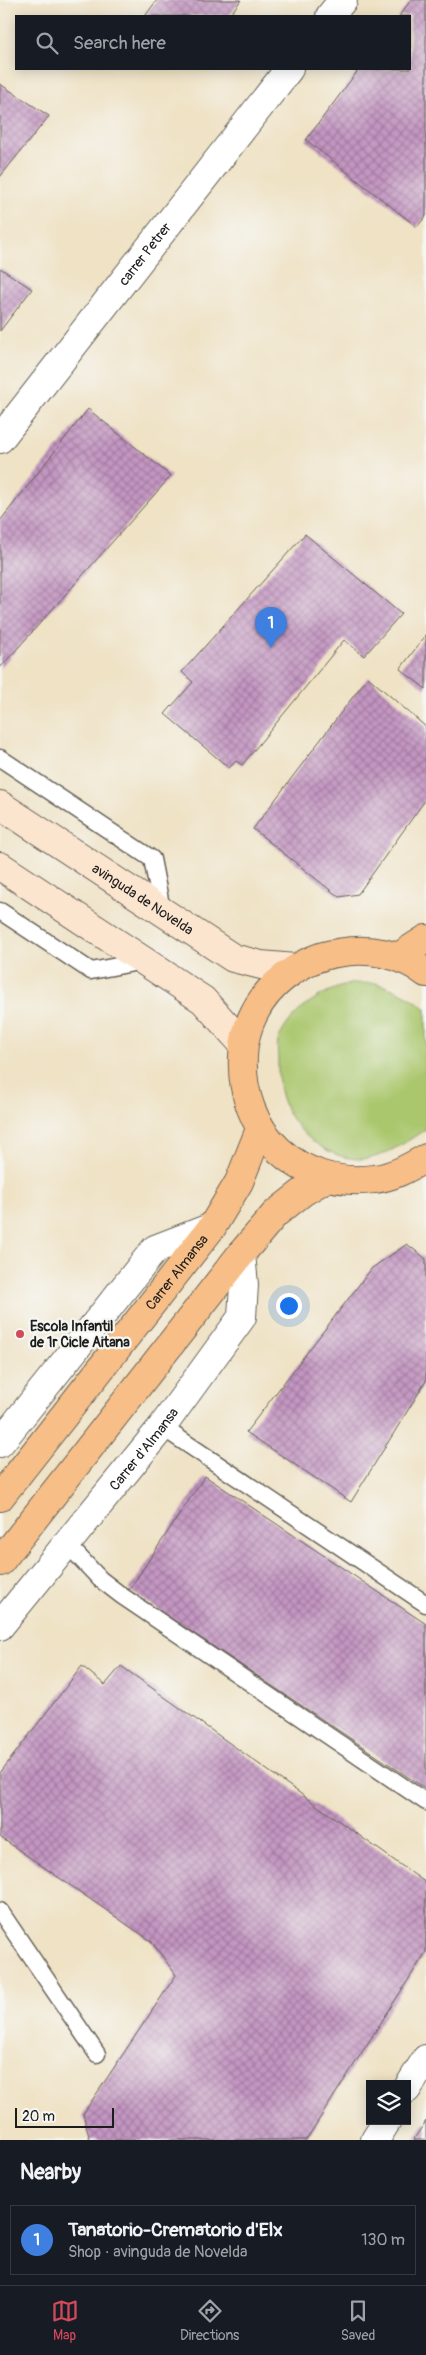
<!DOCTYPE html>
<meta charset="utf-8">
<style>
body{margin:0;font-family:Pangolin,sans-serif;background:#242831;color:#f1f3f6}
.controls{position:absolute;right:15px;bottom:15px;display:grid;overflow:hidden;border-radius:0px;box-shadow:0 2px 12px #0003}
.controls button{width:45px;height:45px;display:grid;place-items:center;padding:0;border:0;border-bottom:1px solid #363941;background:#171b24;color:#f1f3f6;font:25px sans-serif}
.scale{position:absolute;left:15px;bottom:12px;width:99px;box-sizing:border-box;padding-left:5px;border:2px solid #1c1c1c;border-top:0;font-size:14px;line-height:18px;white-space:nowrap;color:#1c1c1c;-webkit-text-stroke:4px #f6f6f2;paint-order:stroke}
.you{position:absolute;left:288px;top:1305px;width:18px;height:18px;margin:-12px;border:4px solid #fff;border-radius:50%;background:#1a73e8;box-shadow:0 0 0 8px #1a73e833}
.badge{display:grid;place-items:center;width:32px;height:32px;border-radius:50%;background:#d1495b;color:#fff;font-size:16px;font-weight:700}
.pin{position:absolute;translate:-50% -41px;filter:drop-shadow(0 1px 2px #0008)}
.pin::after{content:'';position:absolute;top:26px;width:18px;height:15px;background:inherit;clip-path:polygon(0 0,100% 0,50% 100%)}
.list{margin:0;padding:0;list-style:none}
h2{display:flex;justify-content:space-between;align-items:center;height:65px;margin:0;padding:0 20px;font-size:21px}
h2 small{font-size:16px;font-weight:400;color:#9ea1a6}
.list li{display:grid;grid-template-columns:32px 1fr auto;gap:15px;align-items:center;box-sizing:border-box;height:70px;margin:0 10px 10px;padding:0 10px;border:1px solid #363941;border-radius:0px}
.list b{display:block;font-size:19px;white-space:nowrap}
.list p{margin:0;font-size:16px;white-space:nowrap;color:#9ea1a6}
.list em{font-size:16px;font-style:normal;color:#9ea1a6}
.icon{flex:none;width:28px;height:28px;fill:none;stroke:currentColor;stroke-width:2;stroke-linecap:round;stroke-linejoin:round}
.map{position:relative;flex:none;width:426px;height:2140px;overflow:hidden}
.search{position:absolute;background:#171b24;box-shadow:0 2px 12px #0003;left:15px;right:15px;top:15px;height:55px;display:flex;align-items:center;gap:12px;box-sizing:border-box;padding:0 18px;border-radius:0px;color:#9ea1a6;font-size:19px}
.sheet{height:145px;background:#171b24}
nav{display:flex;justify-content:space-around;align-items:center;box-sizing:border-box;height:70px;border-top:1px solid #363941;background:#171b24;font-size:14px;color:#9ea1a6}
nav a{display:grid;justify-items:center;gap:2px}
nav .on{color:#d1495b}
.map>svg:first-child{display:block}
.green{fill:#abc76e;stroke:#647245}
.building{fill:url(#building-cross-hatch)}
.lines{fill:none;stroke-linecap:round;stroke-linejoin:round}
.lane-casing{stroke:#666157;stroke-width:19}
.street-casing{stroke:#666157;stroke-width:30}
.secondary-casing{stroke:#666157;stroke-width:30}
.primary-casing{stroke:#666157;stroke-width:30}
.lane{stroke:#fff;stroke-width:16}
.street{stroke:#fff;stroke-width:28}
.secondary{stroke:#fce5cf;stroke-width:28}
.primary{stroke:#f7be87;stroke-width:28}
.poi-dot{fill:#d1495b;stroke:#f6f6f2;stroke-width:2}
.labels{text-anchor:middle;stroke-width:4.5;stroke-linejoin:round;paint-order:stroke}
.street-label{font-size:14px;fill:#1c1c1c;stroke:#f6f6f2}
.poi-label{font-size:14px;font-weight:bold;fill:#1c1c1c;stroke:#f6f6f2;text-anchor:start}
</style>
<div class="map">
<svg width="426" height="2140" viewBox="0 0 426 2140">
<defs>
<pattern id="building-cross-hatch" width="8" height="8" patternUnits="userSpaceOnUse" patternTransform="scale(1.25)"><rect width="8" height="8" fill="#c496c2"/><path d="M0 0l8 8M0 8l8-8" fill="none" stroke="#9e7a9d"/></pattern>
</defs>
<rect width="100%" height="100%" fill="#f6f6f2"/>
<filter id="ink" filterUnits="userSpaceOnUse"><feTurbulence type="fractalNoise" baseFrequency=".02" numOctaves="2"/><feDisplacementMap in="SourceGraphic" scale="10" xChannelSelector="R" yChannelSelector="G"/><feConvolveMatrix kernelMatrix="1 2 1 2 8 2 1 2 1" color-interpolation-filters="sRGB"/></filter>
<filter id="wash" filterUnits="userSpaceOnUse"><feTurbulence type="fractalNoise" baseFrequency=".0096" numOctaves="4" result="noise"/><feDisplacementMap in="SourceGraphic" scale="20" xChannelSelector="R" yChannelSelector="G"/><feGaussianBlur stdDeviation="1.12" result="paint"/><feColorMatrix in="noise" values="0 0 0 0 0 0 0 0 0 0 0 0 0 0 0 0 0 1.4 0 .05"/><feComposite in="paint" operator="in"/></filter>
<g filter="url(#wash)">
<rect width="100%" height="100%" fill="#efe2c5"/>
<path class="green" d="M376,983C394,989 412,996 426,1009V1129C409,1140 383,1159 361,1159C328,1160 291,1130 282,1098C278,1087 278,1072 278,1060C278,1054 276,1044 279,1038C292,1011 318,993 346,985C355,982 366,984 376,983Z"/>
<g id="blocks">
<g class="building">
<polygon points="157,0 241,0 229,16 145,16"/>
<polygon points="411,0 426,0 426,216 417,227 306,140 359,69 410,69 410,16 399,16"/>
<polygon points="0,84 49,116 0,177"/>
<polygon points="0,268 32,289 0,331"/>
<polygon points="88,409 171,476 0,668 0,521"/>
<polygon points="305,534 401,614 364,656 344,640 242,765 236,761 229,768 165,714 193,682 182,672"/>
<polygon points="426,635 426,689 400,669"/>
<polygon points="368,677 426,727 426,799 358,894 339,897 253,829"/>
<polygon points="407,1244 426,1259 426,1381 351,1502 246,1432 372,1268"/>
<polygon points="205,1476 426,1624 426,1789 129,1590"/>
<polygon points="82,1666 105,1685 121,1666 426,1883 426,1952 306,2140 90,2140 83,2114 176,1975 151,1941 0,1837 0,1773"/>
<polygon points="426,2121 426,2140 415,2140 414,2139"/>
</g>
</g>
</g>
<g filter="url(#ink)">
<use href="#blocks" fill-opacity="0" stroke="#666157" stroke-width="1"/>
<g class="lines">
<g class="lane-casing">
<g id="lane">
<polyline points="0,758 152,859 162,910"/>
<polyline points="0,911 91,971 144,961"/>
<polyline points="162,1427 426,1604"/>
<polyline points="67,1544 100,1579 122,1596 426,1802"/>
<polyline points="0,1911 97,2054"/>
</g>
</g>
<g class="street-casing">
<g id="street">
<polyline points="330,16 343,0"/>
<path id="s1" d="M0,439L289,69"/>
<polyline points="0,1443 155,1249 212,1227"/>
<path id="s2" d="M0,1626L162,1427L242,1317L244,1285L241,1254"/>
<polyline points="407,2089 426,2059"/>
<polyline points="375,2140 387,2121"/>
</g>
</g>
<g class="secondary-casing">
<g id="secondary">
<path id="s3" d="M0,805L233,958L261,965L295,968"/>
<polyline points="0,866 203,1000 243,1044"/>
</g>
</g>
<g class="primary-casing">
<g id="primary">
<polyline points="398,957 426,939"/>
<path d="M426,973C401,953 368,947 337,953C316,956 299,965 283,978C259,997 244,1026 243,1056C239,1132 298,1189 374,1179C393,1177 410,1167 426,1158"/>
<path id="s4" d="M0,1497L212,1227L239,1182L260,1129"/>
<polyline points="0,1562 241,1254 275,1214 303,1192 328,1177"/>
</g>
</g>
<use href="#lane" class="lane"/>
<use href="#street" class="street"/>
<use href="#secondary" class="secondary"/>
<use href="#primary" class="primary"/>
</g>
</g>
<circle class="poi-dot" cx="20" cy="1334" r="5"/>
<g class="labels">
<g class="street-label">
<text dy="5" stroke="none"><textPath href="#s1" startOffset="235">carrer Petrer</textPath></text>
<text dy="5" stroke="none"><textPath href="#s3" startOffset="171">avinguda de Novelda</textPath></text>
<text dy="5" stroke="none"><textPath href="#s4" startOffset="286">Carrer Almansa</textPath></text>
<text dy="5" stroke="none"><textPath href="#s2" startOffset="228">Carrer d'Almansa</textPath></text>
</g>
<g class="poi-label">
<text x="30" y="1331">Escola Infantil<tspan x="30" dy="16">de 1r Cicle Aitana</tspan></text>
</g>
</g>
</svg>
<div class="controls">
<button><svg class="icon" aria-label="layers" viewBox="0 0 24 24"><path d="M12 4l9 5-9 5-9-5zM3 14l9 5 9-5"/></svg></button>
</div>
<div class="scale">20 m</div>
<div class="you"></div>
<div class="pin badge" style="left:271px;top:648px;background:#3f7fe0">1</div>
<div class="search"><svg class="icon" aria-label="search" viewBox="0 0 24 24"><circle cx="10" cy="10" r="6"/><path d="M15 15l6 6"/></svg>Search here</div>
</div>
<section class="sheet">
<h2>Nearby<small></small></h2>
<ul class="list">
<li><span class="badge" style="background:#3f7fe0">1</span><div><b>Tanatorio-Crematorio d'Elx</b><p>Shop · avinguda de Novelda</p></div><em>130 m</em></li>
</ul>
</section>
<nav>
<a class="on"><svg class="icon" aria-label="map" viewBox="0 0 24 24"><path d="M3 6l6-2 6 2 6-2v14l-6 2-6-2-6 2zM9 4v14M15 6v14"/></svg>Map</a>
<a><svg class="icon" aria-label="directions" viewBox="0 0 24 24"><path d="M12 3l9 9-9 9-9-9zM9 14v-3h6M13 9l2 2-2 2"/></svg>Directions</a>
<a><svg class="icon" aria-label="saved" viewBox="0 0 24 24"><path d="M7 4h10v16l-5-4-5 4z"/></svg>Saved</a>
</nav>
